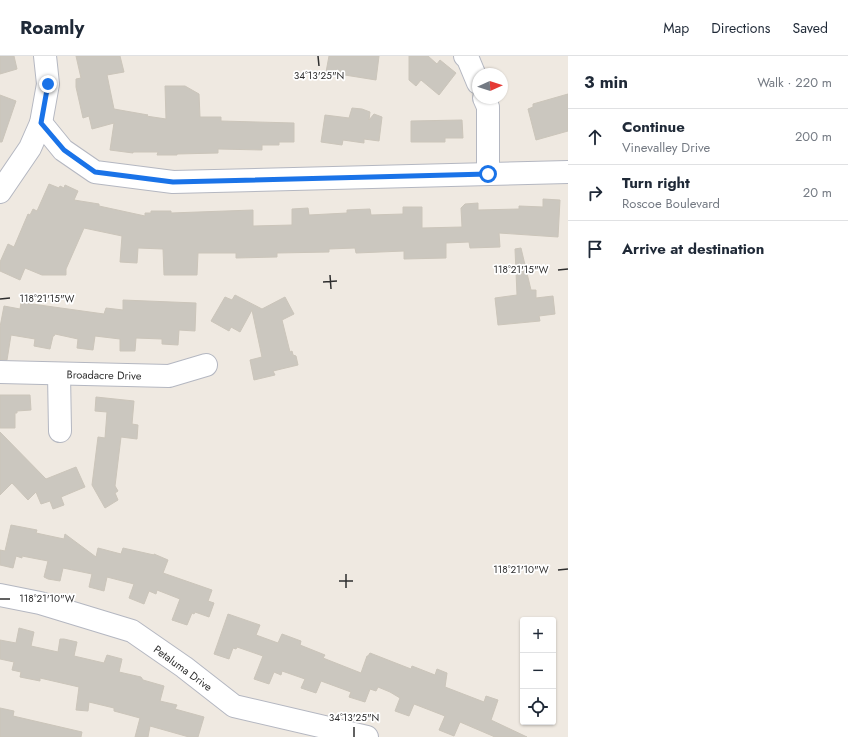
<!DOCTYPE html>
<meta charset="utf-8">
<style>
body{margin:0;font-family:Jost,sans-serif;background:#f6f6f7;color:#1f2937}
.controls{position:absolute;right:12px;bottom:12px;display:grid;overflow:hidden;border-radius:4px;box-shadow:0 1px 3px #0004}
.controls button{width:36px;height:36px;display:grid;place-items:center;padding:0;border:0;border-bottom:1px solid #e0e1e3;background:#fff;color:#1f2937;font:20px sans-serif}
.compass{position:absolute;left:472px;top:12px;width:36px;height:36px;border-radius:50%;background:#fff;box-shadow:0 1px 3px #0004;rotate:87deg}
.stop{position:absolute;width:12px;height:12px;margin:-9px;border:3px solid #1a73e8;border-radius:50%;background:#fff}
.stop.end{background:#1a73e8;border-color:#fff;box-shadow:0 1px 4px #0008}
.list{margin:0;padding:0;list-style:none}
h2{display:flex;justify-content:space-between;align-items:center;height:52px;margin:0;padding:0 16px;font-size:17px}
h2 small{font-size:13px;font-weight:400;color:#747a83}
.list li{display:grid;grid-template-columns:26px 1fr auto;gap:12px;align-items:center;box-sizing:border-box;height:56px;padding:0 16px;border-top:1px solid #e0e1e3}
.list b{display:block;font-size:15px;white-space:nowrap}
.list p{margin:0;font-size:13px;white-space:nowrap;color:#747a83}
.list em{font-size:13px;font-style:normal;color:#747a83}
.icon{flex:none;width:22px;height:22px;fill:none;stroke:currentColor;stroke-width:2;stroke-linecap:round;stroke-linejoin:round}
.map{position:relative;flex:none;width:568px;height:681px;overflow:hidden}
header{display:flex;align-items:center;gap:24px;box-sizing:border-box;height:56px;padding:0 20px;background:#fff;border-bottom:1px solid #e0e1e3}
header strong{font-size:19px}
nav{display:flex;gap:22px;margin-inline-start:auto;font-size:14px}
main{display:flex}
aside{flex:1;background:#fff}
.map>svg:first-child{display:block}
.building{fill:#cbc7bf;stroke:#cbc5ba}
.lines{fill:none;stroke-linecap:round;stroke-linejoin:round}
.minor-casing{stroke:#b4b7c1;stroke-width:24}
.minor{stroke:#fff;stroke-width:22}
.route{stroke:#1a73e8;stroke-width:5}
.ticks{fill:none;stroke:#2e2e2e;stroke-width:1.5}
.labels{text-anchor:middle;stroke-width:3.5;stroke-linejoin:round;paint-order:stroke}
.street-label{font-size:11px;fill:#2e2e2e;stroke:#fff}
.ticks-label{font-size:10px;text-anchor:middle;fill:#2e2e2e;stroke:#fff;stroke-width:3.5;stroke-linejoin:round;paint-order:stroke}
</style>
<header>
<strong>Roamly</strong>
<nav><a>Map</a><a>Directions</a><a>Saved</a></nav>
</header>
<main>
<div class="map">
<svg width="568" height="681" viewBox="0 0 568 681">
<rect width="100%" height="100%" fill="#efe9e1"/>
<g class="building">
<polygon points="0,0 14,0 17,13 0,18"/>
<polygon points="76,0 120,0 124,16 107,19 114,53 148,59 146,60 166,63 165,30 185,30 199,38 200,61 221,61 221,65 294,67 294,86 279,86 279,89 262,89 262,94 218,93 218,97 177,98 177,99 157,99 158,96 133,96 133,97 110,94 114,67 92,73 89,60 83,62 76,31 76,23 81,22"/>
<polygon points="329,0 379,0 376,24 326,16"/>
<polygon points="409,0 428,0 437,8 440,4 456,17 439,39 421,24 416,30 409,24"/>
<polygon points="568,38 568,75 536,84 528,53 533,51 533,48"/>
<polygon points="0,39 16,45 2,86 0,86"/>
<polygon points="352,52 362,53 370,56 369,64 374,58 382,61 379,85 364,83 364,87 343,84 342,89 321,86 325,59 349,62"/>
<polygon points="462,64 463,82 445,82 445,86 411,86 411,65"/>
<polygon points="49,128 59,132 60,130 64,132 65,129 78,135 74,144 99,148 99,150 145,160 145,157 151,157 151,155 171,155 171,157 253,154 253,170 292,169 292,153 308,152 309,159 347,157 347,154 370,153 371,159 403,158 403,151 422,151 422,172 462,171 461,152 465,148 478,147 478,154 519,153 519,150 543,151 543,143 560,144 558,181 499,177 500,191 470,192 469,186 446,187 446,202 404,203 404,195 356,197 355,192 329,193 329,196 277,197 277,201 236,202 236,197 198,197 197,219 164,219 163,193 138,192 137,207 120,206 122,180 84,172 66,213 66,219 42,219 25,212 20,224 0,215 0,206 8,188 14,191 28,158 30,159 33,153 37,155"/>
<polygon points="521,192 531,234 536,234 536,242 553,240 555,258 539,260 540,265 498,269 495,242 517,239 515,193"/>
<polygon points="235,239 262,253 285,241 294,258 282,264 290,296 292,295 293,299 296,300 298,309 273,315 275,319 254,324 250,304 262,301 252,254 240,276 231,271 229,275 211,265 225,241 232,244"/>
<polygon points="123,244 196,247 195,275 179,274 178,289 162,288 162,283 136,282 135,295 120,295 120,283 95,280 93,294 77,292 78,283 55,278 54,280 53,280 50,293 34,290 35,283 11,279 7,304 0,304 0,271 4,250 20,253 21,247 25,248 25,247 104,258 106,252 123,254"/>
<polygon points="0,339 30,339 31,354 17,355 17,357 15,357 15,372 0,372"/>
<polygon points="96,341 134,345 132,368 138,369 137,383 121,381 115,430 118,435 115,437 118,444 105,452 92,429 98,381 105,382 107,356 95,355"/>
<polygon points="0,376 46,423 76,411 85,431 61,441 64,449 53,453 50,445 41,448 36,436 28,444 12,427 0,439"/>
<polygon points="11,469 37,474 36,477 64,483 65,478 96,501 98,492 121,498 123,492 154,499 154,498 168,504 163,517 212,534 208,545 214,547 209,561 195,556 194,558 192,557 187,569 172,564 180,543 157,534 156,538 149,535 144,548 129,542 134,528 107,521 104,535 89,531 92,518 63,512 60,525 48,523 44,521 48,505 22,500 22,502 16,500 13,512 0,509 0,494 5,495"/>
<polygon points="228,558 260,569 256,579 278,587 282,578 301,585 300,589 325,599 323,602 361,617 367,600 368,600 370,597 411,613 412,610 435,619 437,613 447,617 445,631 484,646 486,640 498,644 491,664 527,681 495,681 460,666 454,680 439,674 445,660 414,648 409,660 395,655 400,642 390,636 378,631 376,635 370,633 365,646 349,641 351,636 321,625 316,637 301,632 305,623 282,615 281,619 274,616 269,628 254,623 263,600 237,591 236,593 233,592 229,603 214,598"/>
<polygon points="19,572 34,576 31,590 58,596 60,583 64,583 77,586 74,600 104,607 107,599 122,603 119,616 141,621 143,624 164,630 160,645 177,649 175,653 204,661 198,681 189,681 150,670 148,681 135,681 140,662 114,655 114,652 89,646 88,655 76,654 79,631 40,622 40,625 20,621 21,616 12,614 14,606 0,603 0,584 16,587"/>
<polygon points="0,652 14,655 13,660 82,676 81,681 0,681"/>
</g>
<g class="lines">
<g class="minor-casing">
<g id="minor">
<polyline points="465,0 468,3 478,27"/>
<polyline points="484,42 488,51 488,118"/>
<polyline points="41,67 63,94 95,116 173,126 568,116"/>
<polyline points="0,136 30,92 41,67 48,28 45,0"/>
<polyline points="0,316 169,320 206,309"/>
<polyline points="59,318 60,375"/>
<polyline points="0,539 40,547 132,575 184,611 234,650 367,681"/>
</g>
</g>
<use href="#minor" class="minor"/>
</g>
<g class="lines">
<polyline class="route" points="48,28 41,67 64,94 95,116 173,126 488,118"/>
</g>
<path class="ticks" d="M318,0L319,10M558,214L568,213M330,219L331,233M323,226L337,225M0,243L10,242M558,514L568,513M346,518V532M339,525H353M0,543H10M354,671V681"/>
<g class="labels">
<g class="street-label">
<text transform="translate(104 319) rotate(1)" y="4">Broadacre Drive</text>
<text transform="translate(183 612) rotate(36)" y="4">Petaluma Drive</text>
</g>
</g>
<g class="ticks-label">
<text x="319" y="23">34°13'25"N</text>
<text x="521" y="217">118°21'15"W</text>
<text x="47" y="246">118°21'15"W</text>
<text x="521" y="517">118°21'10"W</text>
<text x="47" y="546">118°21'10"W</text>
<text x="354" y="665">34°13'25"N</text>
</g>
</svg>
<div class="controls">
<button>+</button>
<button>−</button>
<button><svg class="icon" aria-label="locate" viewBox="0 0 24 24"><circle cx="12" cy="12" r="6"/><path d="M12 2v4M12 18v4M2 12h4M18 12h4"/></svg></button>
</div>
<svg class="compass" viewBox="-18 -18 36 36"><path d="M0-13l5 13h-10z" fill="#e53935"/><path d="M0 13l5-13h-10z" fill="#747a83"/></svg>
<div class="stop" style="left:488px;top:118px"></div>
<div class="stop end" style="left:48px;top:28px"></div>
</div>
<aside>
<h2>3 min<small>Walk · 220 m</small></h2>
<ul class="list">
<li><svg class="icon" aria-label="ahead" viewBox="0 0 24 24"><path d="M12 20V5M6 11l6-6 6 6"/></svg><div><b>Continue</b><p>Vinevalley Drive</p></div><em>200 m</em></li>
<li><svg class="icon" aria-label="right" viewBox="0 0 24 24"><path d="M7 20v-9h11M14 6l5 5-5 5"/></svg><div><b>Turn right</b><p>Roscoe Boulevard</p></div><em>20 m</em></li>
<li><svg class="icon" aria-label="arrive" viewBox="0 0 24 24"><path d="M6 21V4h12l-3 4 3 4H6"/></svg><div><b>Arrive at destination</b></div></li>
</ul>
</aside>
</main>
